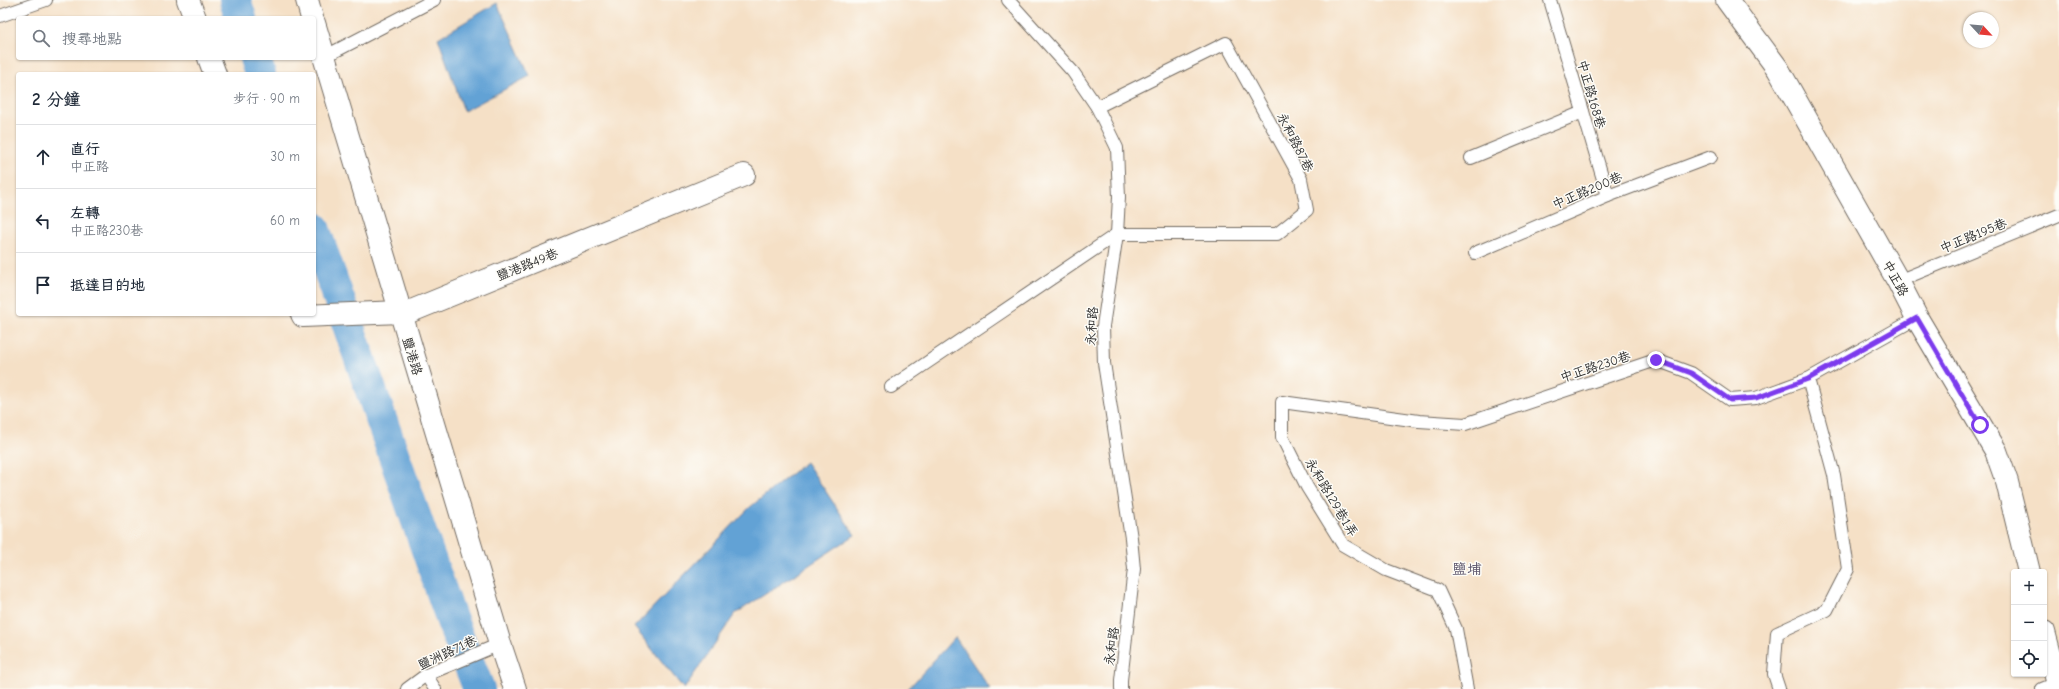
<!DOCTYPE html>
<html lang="zh-TW">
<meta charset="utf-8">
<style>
body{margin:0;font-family:"Comic Neue","LXGW WenKai TC",sans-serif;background:#f6f6f7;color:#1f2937}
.controls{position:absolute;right:12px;bottom:12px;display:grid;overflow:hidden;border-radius:4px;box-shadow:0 1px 3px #0004}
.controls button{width:36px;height:36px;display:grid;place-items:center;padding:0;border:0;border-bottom:1px solid #e0e1e3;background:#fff;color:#1f2937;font:20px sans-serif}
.compass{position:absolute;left:1963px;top:12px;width:36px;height:36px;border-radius:50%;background:#fff;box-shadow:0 1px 3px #0004;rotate:116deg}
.stop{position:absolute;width:12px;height:12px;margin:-9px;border:3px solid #7c3aed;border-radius:50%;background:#fff}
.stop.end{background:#7c3aed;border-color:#fff;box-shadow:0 1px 4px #0008}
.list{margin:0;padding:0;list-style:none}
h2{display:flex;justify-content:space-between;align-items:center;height:52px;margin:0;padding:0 16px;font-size:17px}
h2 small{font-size:13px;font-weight:400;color:#747a83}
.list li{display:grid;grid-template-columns:26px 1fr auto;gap:12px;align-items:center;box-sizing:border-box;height:64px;padding:0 16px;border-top:1px solid #e0e1e3}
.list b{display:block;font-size:15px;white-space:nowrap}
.list p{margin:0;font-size:13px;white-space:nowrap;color:#747a83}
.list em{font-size:13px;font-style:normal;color:#747a83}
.icon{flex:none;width:22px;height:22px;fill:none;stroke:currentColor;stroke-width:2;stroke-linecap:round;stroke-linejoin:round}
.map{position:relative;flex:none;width:2059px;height:689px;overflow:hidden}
.search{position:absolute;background:#fff;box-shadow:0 1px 3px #0004;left:16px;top:16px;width:300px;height:44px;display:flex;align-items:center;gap:10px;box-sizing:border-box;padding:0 14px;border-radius:4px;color:#747a83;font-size:15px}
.panel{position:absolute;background:#fff;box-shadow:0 1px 3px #0004;left:16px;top:72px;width:300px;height:244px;border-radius:4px}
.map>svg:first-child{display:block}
.water{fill:#62a2d5;stroke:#466680}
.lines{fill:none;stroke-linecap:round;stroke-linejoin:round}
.canal{stroke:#62a2d5;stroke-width:32}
.service-casing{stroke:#726a61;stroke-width:14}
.minor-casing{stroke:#726a61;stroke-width:24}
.service{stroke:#fff;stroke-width:12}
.minor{stroke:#fff;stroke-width:22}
.route{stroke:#7c3aed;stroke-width:5}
.labels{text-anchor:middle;stroke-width:3;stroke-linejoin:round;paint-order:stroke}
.street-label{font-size:13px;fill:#2b2b2b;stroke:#fdfcf7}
.quarter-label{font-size:15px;fill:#5b546b;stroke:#fdfcf7}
</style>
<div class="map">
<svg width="2059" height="689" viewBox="0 0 2059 689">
<rect width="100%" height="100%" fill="#fdfcf7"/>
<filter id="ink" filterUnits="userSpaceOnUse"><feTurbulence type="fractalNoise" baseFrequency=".025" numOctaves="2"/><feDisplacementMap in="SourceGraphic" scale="8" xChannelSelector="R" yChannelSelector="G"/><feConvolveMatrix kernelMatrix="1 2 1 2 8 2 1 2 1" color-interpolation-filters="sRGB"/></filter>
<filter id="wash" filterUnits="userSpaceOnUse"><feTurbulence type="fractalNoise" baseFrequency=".012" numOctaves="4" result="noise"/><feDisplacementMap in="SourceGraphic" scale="16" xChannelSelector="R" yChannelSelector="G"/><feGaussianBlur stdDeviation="0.9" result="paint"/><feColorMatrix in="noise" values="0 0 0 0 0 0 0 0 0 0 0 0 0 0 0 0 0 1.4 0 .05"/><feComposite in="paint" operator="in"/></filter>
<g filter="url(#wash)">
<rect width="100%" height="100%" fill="#f5e0c6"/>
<g class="water">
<polygon points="497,3 530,76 464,111 438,38"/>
<polygon points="806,462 855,535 735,614 684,689 634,627 749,508"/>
<polygon points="955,637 990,689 908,689"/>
</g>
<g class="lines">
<g class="canal">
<polyline points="235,0 241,18"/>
<polyline points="255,58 260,74"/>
<polyline points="314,228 452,621 479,689"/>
</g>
</g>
</g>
<g filter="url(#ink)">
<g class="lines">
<g class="service-casing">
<g id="service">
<polyline points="1008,0 1073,72 1097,107 1117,148 1119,197 1117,234 1103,326 1104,363 1131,538 1134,569 1121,680 1121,689"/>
<polyline points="1550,0 1608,196"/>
<polyline points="0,16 46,0"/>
<polyline points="324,57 434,0"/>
<polyline points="1471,158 1583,112"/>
<polyline points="1475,253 1608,196 1711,157"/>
<polyline points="1898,281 2059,215"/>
<polyline points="891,387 1117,234 1277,234 1307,210 1301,179 1226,43 1097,107"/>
<polyline points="426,675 435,689"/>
<polyline points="407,689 426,675 500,644"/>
<polyline points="1467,689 1456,629 1438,590 1386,570 1343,545 1307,487 1282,437 1282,402 1419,421 1465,424 1656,360 1691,373 1730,400 1756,398 1808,379 1917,318"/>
<polyline points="1779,689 1774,674 1777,633 1827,610 1848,569 1834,475 1808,379"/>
<polyline points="2042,689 2059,682"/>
</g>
</g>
<g class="minor-casing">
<g id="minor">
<polyline points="188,0 195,18"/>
<polyline points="307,0 312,18"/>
<polyline points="1727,0 1778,69 1898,281 1917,318 1996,451 2007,482 2029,572"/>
<polyline points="314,23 500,644 515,689"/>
<polyline points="209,58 215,74"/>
<polyline points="302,314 303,316 400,312 404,314 744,175"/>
<polyline points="2044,632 2059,688"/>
</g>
</g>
<use href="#service" class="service"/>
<use href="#minor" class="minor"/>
</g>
</g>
<g class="lines" filter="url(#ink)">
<polyline class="route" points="1656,360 1691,373 1730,400 1756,398 1808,379 1917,318 1980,425"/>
</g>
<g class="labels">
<g class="street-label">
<text transform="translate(1592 94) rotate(74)" y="5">中正路168巷</text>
<text transform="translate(1296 142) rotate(63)" y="5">永和路87巷</text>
<text transform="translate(1587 190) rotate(-23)" y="5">中正路200巷</text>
<text transform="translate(1973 235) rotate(-22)" y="5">中正路195巷</text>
<text transform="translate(527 264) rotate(-22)" y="5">鹽港路49巷</text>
<text transform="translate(1896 278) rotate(61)" y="5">中正路</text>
<text transform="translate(1091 326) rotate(-86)" y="5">永和路</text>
<text transform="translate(413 356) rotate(73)" y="5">鹽港路</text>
<text transform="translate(1595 366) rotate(-18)" y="5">中正路230巷</text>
<text transform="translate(1332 497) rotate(59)" y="5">永和路129巷1弄</text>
<text transform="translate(1111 646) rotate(-82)" y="5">永和路</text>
<text transform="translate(447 652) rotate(-25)" y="5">鹽洲路71巷</text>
</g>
<g class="quarter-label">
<text x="1467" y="574">鹽埔</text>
</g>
</g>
</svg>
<div class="controls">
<button>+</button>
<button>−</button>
<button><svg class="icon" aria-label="locate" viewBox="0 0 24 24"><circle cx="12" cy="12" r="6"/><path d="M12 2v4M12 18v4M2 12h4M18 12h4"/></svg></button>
</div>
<svg class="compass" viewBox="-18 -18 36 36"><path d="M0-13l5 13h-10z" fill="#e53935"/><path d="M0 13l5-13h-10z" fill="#747a83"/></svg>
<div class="stop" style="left:1980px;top:425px"></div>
<div class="stop end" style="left:1656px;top:360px"></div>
<div class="search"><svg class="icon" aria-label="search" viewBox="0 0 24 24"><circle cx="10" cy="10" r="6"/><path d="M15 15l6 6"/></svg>搜尋地點</div>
<section class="panel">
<h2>2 分鐘<small>步行 · 90 m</small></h2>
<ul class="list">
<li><svg class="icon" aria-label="ahead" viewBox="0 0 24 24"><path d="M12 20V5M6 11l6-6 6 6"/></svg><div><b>直行</b><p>中正路</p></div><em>30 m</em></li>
<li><svg class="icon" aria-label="left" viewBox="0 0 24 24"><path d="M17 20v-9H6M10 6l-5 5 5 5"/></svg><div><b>左轉</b><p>中正路230巷</p></div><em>60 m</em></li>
<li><svg class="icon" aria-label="arrive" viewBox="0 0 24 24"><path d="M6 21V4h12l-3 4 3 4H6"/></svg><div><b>抵達目的地</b></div></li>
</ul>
</section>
</div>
